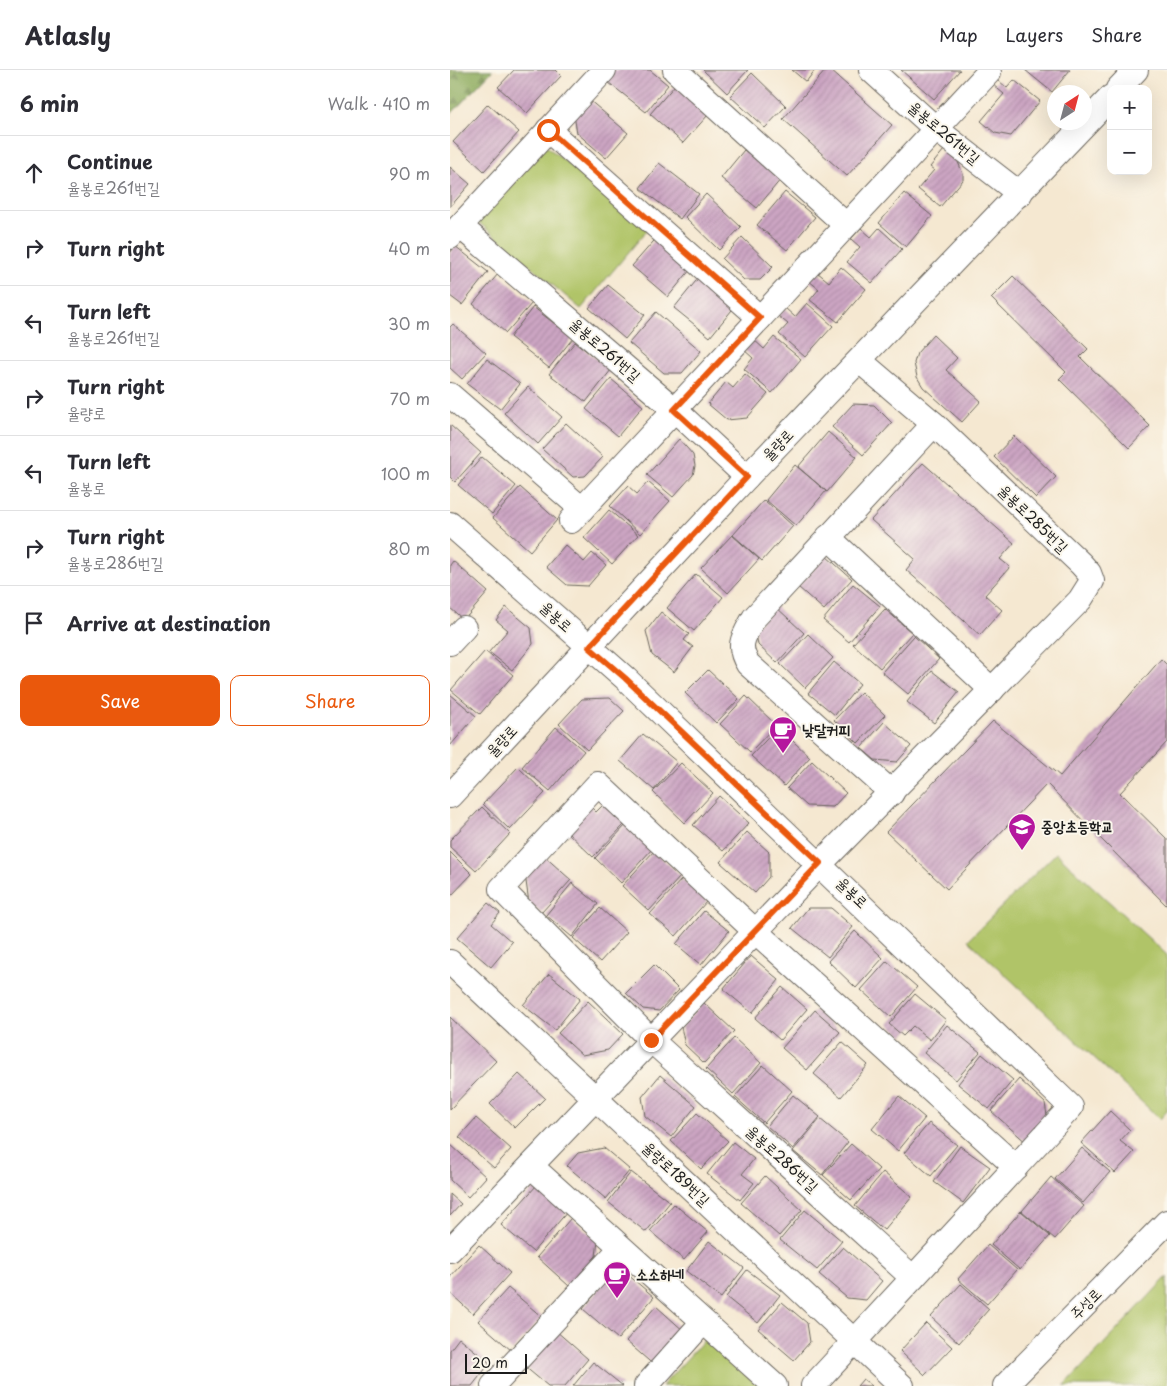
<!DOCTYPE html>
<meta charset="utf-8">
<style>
body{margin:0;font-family:"Playpen Sans","Poor Story",sans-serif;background:#f2f2f3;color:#2b2b33}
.controls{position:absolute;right:15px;top:15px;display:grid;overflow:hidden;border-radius:10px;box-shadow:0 5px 20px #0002}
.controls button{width:45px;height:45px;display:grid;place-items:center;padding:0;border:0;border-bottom:1px solid #e1e1e2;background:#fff;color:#2b2b33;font:25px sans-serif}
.compass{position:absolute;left:597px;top:15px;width:45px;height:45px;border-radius:50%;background:#fff;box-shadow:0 5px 20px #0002;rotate:36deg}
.scale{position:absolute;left:15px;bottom:12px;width:62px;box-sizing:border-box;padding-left:5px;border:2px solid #1c1c1c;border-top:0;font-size:14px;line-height:18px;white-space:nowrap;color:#1c1c1c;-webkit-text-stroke:4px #fbf7ec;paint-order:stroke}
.stop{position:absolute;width:15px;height:15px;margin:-11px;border:4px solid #ea580c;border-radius:50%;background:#fff}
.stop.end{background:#ea580c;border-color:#fff;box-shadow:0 1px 5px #0008}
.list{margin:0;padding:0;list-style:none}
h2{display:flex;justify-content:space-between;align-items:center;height:65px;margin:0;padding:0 20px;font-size:21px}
h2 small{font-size:16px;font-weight:400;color:#7c7c81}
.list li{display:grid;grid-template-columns:32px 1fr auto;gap:15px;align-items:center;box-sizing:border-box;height:75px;padding:0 20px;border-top:1px solid #e1e1e2}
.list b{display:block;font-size:19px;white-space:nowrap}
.list p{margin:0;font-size:16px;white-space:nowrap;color:#7c7c81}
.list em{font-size:16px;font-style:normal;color:#7c7c81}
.actions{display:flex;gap:10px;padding:15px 20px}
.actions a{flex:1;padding:11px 0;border:1px solid #ea580c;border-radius:10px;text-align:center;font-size:18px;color:#ea580c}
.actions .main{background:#ea580c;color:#fff}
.icon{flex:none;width:28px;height:28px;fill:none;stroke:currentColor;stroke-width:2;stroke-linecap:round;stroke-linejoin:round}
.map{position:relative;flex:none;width:717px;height:1316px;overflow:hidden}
header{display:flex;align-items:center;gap:30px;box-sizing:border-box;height:70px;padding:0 25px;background:#fff;border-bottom:1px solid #e1e1e2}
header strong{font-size:24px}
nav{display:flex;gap:28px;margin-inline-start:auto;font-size:18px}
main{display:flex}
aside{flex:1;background:#fff}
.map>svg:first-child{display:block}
.forest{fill:url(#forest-firs);stroke:#54633c}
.park{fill:#b0c468;stroke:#667042}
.building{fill:url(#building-hatch)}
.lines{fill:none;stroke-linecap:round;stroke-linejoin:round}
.minor-casing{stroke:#68635b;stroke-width:26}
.minor{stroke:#fff;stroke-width:24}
.route{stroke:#ea580c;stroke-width:6}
.labels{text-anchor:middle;stroke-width:4;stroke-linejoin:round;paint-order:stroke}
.street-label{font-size:15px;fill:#1c1c1c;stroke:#fbf7ec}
.poi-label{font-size:15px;font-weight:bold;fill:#1c1c1c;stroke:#fbf7ec;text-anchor:start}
</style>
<header>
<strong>Atlasly</strong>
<nav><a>Map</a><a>Layers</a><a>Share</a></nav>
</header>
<main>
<aside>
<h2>6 min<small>Walk · 410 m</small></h2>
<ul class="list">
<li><svg class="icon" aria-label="ahead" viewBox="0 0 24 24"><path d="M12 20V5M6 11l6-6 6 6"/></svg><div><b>Continue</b><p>율봉로261번길</p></div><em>90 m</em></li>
<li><svg class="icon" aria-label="right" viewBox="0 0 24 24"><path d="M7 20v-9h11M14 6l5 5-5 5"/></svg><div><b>Turn right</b></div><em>40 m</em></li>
<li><svg class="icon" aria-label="left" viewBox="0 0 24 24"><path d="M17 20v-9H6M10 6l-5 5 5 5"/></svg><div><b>Turn left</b><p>율봉로261번길</p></div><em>30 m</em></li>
<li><svg class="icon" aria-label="right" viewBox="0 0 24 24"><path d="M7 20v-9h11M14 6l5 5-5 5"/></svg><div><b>Turn right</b><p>율량로</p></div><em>70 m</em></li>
<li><svg class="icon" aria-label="left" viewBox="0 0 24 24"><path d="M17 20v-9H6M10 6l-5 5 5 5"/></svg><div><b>Turn left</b><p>율봉로</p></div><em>100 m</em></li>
<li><svg class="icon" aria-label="right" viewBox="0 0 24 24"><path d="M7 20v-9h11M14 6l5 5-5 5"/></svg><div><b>Turn right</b><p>율봉로286번길</p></div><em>80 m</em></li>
<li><svg class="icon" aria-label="arrive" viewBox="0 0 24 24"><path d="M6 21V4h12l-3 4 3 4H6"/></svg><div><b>Arrive at destination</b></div></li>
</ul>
<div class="actions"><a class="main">Save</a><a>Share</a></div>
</aside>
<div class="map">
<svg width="717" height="1316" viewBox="0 0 717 1316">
<defs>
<pattern id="forest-firs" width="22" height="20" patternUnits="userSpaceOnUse" patternTransform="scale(1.25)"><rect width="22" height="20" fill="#8caa5c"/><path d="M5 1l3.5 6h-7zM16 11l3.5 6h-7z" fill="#728a4b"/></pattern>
<pattern id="building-hatch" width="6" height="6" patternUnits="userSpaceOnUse" patternTransform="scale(1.25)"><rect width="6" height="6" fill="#cca5c3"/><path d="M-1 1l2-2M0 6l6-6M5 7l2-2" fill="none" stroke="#af8da7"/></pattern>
</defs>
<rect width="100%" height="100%" fill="#fbf7ec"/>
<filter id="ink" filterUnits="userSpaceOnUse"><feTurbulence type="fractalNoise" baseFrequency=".02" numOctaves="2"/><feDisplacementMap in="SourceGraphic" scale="10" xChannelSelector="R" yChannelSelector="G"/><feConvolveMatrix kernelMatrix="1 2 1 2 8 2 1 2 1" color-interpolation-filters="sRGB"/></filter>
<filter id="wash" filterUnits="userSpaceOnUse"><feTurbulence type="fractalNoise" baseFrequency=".0096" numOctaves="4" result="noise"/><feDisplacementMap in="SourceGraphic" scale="20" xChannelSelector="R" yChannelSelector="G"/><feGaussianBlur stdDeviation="1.12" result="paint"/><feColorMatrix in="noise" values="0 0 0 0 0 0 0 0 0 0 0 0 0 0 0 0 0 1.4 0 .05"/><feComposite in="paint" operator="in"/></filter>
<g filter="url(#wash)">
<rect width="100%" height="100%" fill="#f5e8d1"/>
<polygon class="forest" points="0,0 43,0 0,45"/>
<g class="park">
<polygon points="94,74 198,159 131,239 27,151"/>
<polygon points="606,783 717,885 717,1041 710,1049 518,870"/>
<polygon points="717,1207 717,1316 614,1316"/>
<polygon points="257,1267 311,1316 212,1316"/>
</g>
<g id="blocks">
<g class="building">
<polygon points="64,0 105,0 111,6 77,43 48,17"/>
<polygon points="162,0 200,0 218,15 196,42 154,9"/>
<polygon points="253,0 298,0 277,23"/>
<polygon points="342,0 365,0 356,12"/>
<polygon points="376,0 380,0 442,55 397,106 333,49"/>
<polygon points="451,0 510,0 484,29"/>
<polygon points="575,0 620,0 602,22"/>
<polygon points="302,3 336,36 315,58 280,26"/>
<polygon points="548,10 557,18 564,10 590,31 561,66 545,63 531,51 554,24 543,15"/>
<polygon points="225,15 258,45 233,73 200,44"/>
<polygon points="138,29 178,63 156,88 127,63 124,45"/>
<polygon points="38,34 69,62 34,101 3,72"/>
<polygon points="294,80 331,109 307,138 271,108"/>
<polygon points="494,80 508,92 513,104 513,110 490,137 468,119 484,100 480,97"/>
<polygon points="209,93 249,124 230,149 190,118"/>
<polygon points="0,97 20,114 0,137"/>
<polygon points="335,122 365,147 337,180 307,155"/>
<polygon points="454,123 482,146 456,177 429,153"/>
<polygon points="256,124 291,157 269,180 235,147"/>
<polygon points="411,158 421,167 429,158 452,179 422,213 397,192 410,177 401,169"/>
<polygon points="210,164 245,194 218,227 182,196"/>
<polygon points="292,167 323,197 310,210 294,210 272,189"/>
<polygon points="5,176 38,202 12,235 0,226 0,183"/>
<polygon points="391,197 416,219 388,252 360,230 369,219 359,211 367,202 379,212"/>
<polygon points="48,204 82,233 56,263 23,234"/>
<polygon points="250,206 286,235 260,267 224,238"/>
<polygon points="563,206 638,279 630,287 700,356 679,378 609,309 616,302 541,228"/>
<polygon points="158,215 195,245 175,269 139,238"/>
<polygon points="357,233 383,256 355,287 329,264 338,254 328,246 335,238 345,247"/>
<polygon points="83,237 123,268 99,298 60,267"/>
<polygon points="206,242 251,281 232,303 214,303 179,273"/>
<polygon points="3,254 36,283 12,309 0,298 0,257"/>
<polygon points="483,265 507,288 496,300 531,331 512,352 473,317 467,307 464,293 467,283"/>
<polygon points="324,267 351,289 322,323 294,299 303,288 293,279 302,268 314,279"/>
<polygon points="125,272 161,300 136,332 99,304"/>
<polygon points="37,289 70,314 50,339 17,314"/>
<polygon points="295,304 318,324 297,348 277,350 258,334 276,312 283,318"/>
<polygon points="161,309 193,336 168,366 136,339"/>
<polygon points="78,317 112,347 88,374 54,343"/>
<polygon points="403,334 424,335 442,353 413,385 382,357"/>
<polygon points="116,353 153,387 135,406 123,407 92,379"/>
<polygon points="0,355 31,383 5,412 0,407"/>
<polygon points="378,362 407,387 377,422 348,397"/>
<polygon points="564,366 606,407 586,428 544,387"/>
<polygon points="229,369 243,385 245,396 243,405 223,427 197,405"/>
<polygon points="32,387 66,416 42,444 8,415"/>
<polygon points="473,393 564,473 550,489 560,497 535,525 552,540 530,565 456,500 465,489 421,450"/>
<polygon points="345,395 376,421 346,456 316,430"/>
<polygon points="198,412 220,431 190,464 160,436 178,416 187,424"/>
<polygon points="70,417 107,450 80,481 43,448"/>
<polygon points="314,430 343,456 312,491 283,465"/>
<polygon points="159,440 188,465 162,494 134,468"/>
<polygon points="282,465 309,489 278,523 251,498"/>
<polygon points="115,475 134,492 142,483 156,495 138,516 117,515 96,497"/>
<polygon points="376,486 402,509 374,540 348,517"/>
<polygon points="3,491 38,522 14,550 0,538 0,495"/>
<polygon points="246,504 273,527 244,561 217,538"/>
<polygon points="403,514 430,536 399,572 373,550"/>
<polygon points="325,536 354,563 327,593 308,575 305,558"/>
<polygon points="56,537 81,558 83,574 62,600 39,582 58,560 46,550"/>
<polygon points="435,539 462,563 430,598 403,574"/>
<polygon points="211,542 239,564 234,570 243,577 224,602 202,585 196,561"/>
<polygon points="358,564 383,588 355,618 330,594"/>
<polygon points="464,566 489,589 458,624 432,602"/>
<polygon points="35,581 63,605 30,644 1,620"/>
<polygon points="711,589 717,595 717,672 670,723 717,769 717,836 597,714 497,819 436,762 543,651 610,706"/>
<polygon points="384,592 410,614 385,645 358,623"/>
<polygon points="258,600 289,629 266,653 235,623"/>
<polygon points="482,601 509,622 484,653 457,632"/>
<polygon points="411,622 435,645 408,673 384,650"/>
<polygon points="0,624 26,646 0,676"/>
<polygon points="296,626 326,655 300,682 270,654"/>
<polygon points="160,628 174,641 137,680 109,654 132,629"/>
<polygon points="434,652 461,676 447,692 425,690 411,678"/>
<polygon points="106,657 134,681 100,721 72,697"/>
<polygon points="328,657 360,687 334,716 301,686"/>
<polygon points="193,664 227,692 204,720 170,691"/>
<polygon points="362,691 396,723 383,737 357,736 337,718"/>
<polygon points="231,693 263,723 235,753 203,722"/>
<polygon points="68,697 95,723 60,760 33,734"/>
<polygon points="269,726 299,753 273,781 243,755"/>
<polygon points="156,732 177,752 143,787 115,760 139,735 146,742"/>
<polygon points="32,737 60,764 26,801 0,777 0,770"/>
<polygon points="177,754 203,778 171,813 145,788"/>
<polygon points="297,762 319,782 319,807 305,823 270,792"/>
<polygon points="204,781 231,806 199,841 172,816"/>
<polygon points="0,782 22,804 0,827"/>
<polygon points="93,785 121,810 91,843 79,833 75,804"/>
<polygon points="232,809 257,831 226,866 200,844"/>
<polygon points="122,813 148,834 122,867 96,845"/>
<polygon points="38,833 50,843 41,854 62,872 41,897 7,868"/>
<polygon points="150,838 177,862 150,892 123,868"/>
<polygon points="358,838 381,838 403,857 378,887 342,858"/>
<polygon points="254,841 279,861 251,895 226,874"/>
<polygon points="405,861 433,888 406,918 378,891"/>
<polygon points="301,886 329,910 302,943 273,919"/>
<polygon points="437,891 467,917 441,947 411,920"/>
<polygon points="204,895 229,920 209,941 193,939 176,923"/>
<polygon points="99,904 130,929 105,960 73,935"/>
<polygon points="332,917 357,939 330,970 305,948"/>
<polygon points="465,924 496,950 480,970 463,956 453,966 439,954"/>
<polygon points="138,931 173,964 158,980 132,985 108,963"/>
<polygon points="254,933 284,961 254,993 235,975 231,957"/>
<polygon points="365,940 390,962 357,1000 332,978"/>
<polygon points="0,947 46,991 0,1039"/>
<polygon points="497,955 530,982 506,1010 474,983"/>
<polygon points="284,968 311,993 283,1024 256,999"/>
<polygon points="392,972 418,995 391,1027 364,1004"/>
<polygon points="532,984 563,1010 539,1039 508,1014"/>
<polygon points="313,995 342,1021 314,1053 285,1027"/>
<polygon points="69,1004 95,1028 65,1058 40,1034"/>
<polygon points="210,1005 246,1036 221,1067 195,1046 192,1027"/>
<polygon points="569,1009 595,1033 598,1052 578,1074 541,1041"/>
<polygon points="343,1025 370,1047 343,1079 317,1056"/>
<polygon points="449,1026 475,1048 448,1081 422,1059"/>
<polygon points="660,1041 680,1060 670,1071 684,1082 665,1103 631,1073"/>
<polygon points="247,1043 278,1071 251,1099 221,1071"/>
<polygon points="26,1048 61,1079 44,1098 9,1067"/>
<polygon points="370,1049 398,1072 372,1105 343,1081"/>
<polygon points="479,1053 507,1075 481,1106 454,1083"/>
<polygon points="283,1072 304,1089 292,1104 304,1113 290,1130 257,1104"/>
<polygon points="0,1074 36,1107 18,1127 0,1110"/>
<polygon points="401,1074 429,1099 401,1130 373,1105"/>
<polygon points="510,1076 540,1097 513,1133 484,1112"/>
<polygon points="154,1078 180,1100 156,1129 117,1096 128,1083"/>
<polygon points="632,1078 660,1102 633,1133 605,1109"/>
<polygon points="181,1102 220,1132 196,1162 158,1132"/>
<polygon points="433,1102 462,1127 434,1160 405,1136"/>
<polygon points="315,1106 352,1140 329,1166 291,1133"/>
<polygon points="601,1107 634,1136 605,1169 572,1141"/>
<polygon points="87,1115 118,1141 83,1182 51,1155"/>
<polygon points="0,1124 11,1134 0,1146"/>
<polygon points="224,1134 258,1162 234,1190 200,1161"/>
<polygon points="355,1140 392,1171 367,1200 330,1170"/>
<polygon points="571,1141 600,1166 570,1200 541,1175"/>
<polygon points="121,1148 148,1171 146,1186 119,1216 87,1187"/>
<polygon points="259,1171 294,1198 271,1228 236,1201"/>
<polygon points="29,1175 60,1203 23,1244 0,1223 0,1207"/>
<polygon points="538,1175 567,1200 537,1234 508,1209"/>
<polygon points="393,1177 432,1211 416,1230 397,1228 369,1204"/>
<polygon points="297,1200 330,1225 308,1253 276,1227"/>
<polygon points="177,1204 204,1227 168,1269 133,1239 157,1209"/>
<polygon points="511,1214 539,1239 509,1273 481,1247"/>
<polygon points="58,1218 92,1247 62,1281 28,1251"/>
<polygon points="332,1232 357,1253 360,1272 344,1290 308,1259"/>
<polygon points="206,1236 235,1262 206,1297 176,1271"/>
<polygon points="476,1253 502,1277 475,1305 450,1281"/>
<polygon points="105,1260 138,1289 115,1316 98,1316 74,1296"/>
<polygon points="9,1268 40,1293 22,1316 0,1316 0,1280"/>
<polygon points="143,1292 173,1316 123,1316"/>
<polygon points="413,1309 422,1316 407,1316"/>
</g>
</g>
</g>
<g filter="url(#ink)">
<use href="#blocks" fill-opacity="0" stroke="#68635b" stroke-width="1"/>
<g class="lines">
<g class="minor-casing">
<g id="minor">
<polyline points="225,0 396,155"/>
<polyline points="421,0 486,59 570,124"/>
<polyline points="668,19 686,0"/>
<polyline points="98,60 310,248"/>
<polyline points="10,156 224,339 297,407"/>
<polyline points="0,167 154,0"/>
<polyline points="0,325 132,439"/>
<polyline points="121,451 539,2"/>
<polyline points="0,454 175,608 621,1037 363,1316"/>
<polyline points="378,467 542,620"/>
<polyline points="0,573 14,558"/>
<path d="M442,723L298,594C286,575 294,566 304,548L484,354"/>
<polyline points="0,726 297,407 661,27"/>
<polyline points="0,892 452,1316"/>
<polyline points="81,1096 325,1316"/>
<polyline points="0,1180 371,793 630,530 642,511 639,503 631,494 484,354 410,291"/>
<polyline points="463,1208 201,970 51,819 148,714 305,861 566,1097"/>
<polyline points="43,1316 171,1178"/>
<polyline points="196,1316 253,1252"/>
<polyline points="555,1316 717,1152"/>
</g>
</g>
<use href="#minor" class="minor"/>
</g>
</g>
<g class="lines" filter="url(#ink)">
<polyline class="route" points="98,60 310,248 224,340 297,407 139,577 175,608 370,793 201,970"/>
</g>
<defs>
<g id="cafe-pin" transform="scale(1.4375)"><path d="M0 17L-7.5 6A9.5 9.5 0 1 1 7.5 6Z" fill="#b5179e" stroke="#fbf7ec"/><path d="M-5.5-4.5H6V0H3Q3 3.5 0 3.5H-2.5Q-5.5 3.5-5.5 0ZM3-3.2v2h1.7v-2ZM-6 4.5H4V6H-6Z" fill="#fff"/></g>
<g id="school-pin" transform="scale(1.4375)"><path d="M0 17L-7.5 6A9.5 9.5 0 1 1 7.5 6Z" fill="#b5179e" stroke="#fbf7ec"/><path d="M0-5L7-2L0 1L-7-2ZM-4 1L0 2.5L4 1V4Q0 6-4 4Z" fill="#fff"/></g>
</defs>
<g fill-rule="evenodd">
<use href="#cafe-pin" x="333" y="660"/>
<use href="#school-pin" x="572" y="757"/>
<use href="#cafe-pin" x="167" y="1205"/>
</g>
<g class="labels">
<g class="street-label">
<text transform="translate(494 63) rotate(40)" y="5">율봉로261번길</text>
<text transform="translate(155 280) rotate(41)" y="5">율봉로261번길</text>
<text transform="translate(328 375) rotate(-46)" y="5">율량로</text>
<text transform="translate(583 449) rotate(44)" y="5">율봉로285번길</text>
<text transform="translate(106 547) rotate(42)" y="5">율봉로</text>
<text transform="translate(52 671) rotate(-47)" y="5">율량로</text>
<text transform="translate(402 823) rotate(44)" y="5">율봉로</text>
<text transform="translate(332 1089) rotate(42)" y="5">율봉로286번길</text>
<text transform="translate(226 1104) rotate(43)" y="5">율량로189번길</text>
<text transform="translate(636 1234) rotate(-45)" y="5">주성로</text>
</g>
<g class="poi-label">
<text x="352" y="665">낮달커피</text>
<text x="591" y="762">중앙초등학교</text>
<text x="186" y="1210">소소하네</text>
</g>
</g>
</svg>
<div class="controls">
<button>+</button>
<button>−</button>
</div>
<svg class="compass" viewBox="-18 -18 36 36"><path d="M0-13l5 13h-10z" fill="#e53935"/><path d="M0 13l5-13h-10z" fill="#7c7c81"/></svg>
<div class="scale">20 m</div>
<div class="stop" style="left:98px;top:60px"></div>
<div class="stop end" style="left:201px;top:970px"></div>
</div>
</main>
